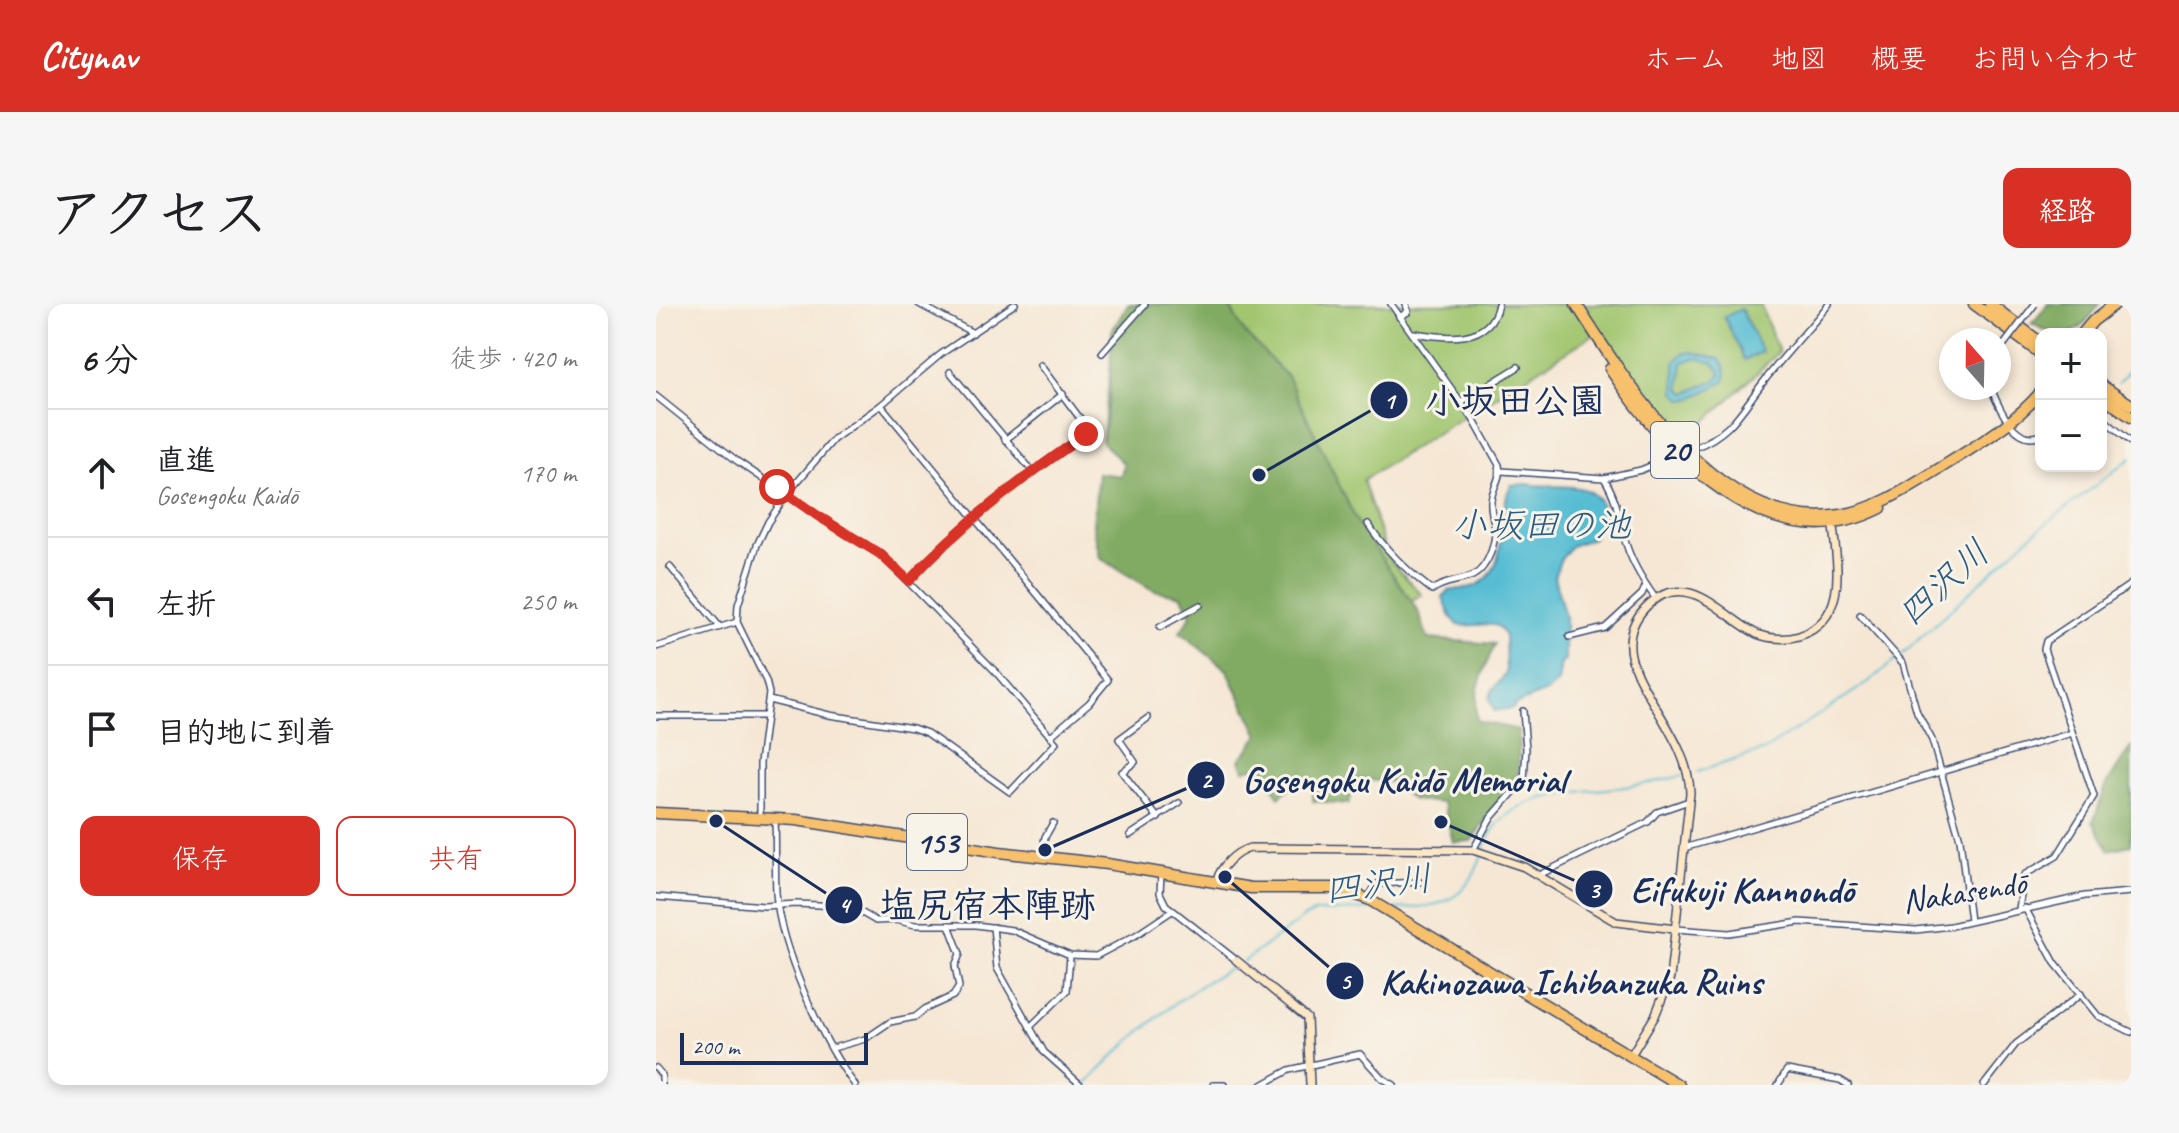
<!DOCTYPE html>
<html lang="ja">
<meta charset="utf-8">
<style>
body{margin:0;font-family:Caveat,"Klee One",sans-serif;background:#f6f6f6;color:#202124}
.controls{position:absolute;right:24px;top:24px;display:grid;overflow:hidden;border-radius:16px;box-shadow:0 4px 12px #0003}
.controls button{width:72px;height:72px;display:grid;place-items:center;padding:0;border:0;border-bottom:2px solid #e0e0e0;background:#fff;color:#202124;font:40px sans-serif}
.compass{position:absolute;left:1283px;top:24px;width:72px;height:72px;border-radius:50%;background:#fff;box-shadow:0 4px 12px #0003;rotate:340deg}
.scale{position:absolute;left:24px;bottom:20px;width:188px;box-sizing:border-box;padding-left:8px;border:4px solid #1b2f5e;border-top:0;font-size:22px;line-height:28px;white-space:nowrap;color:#1b2f5e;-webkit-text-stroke:6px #f7f3e8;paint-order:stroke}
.stop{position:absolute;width:24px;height:24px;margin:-18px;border:6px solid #d93025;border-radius:50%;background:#fff}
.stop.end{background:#d93025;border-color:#fff;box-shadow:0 2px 8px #0008}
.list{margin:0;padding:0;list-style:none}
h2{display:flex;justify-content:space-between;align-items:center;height:104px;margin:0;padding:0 32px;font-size:34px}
h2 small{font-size:26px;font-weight:400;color:#757577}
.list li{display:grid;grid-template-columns:52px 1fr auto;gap:24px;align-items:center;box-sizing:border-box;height:128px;padding:0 32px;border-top:2px solid #e0e0e0}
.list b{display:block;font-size:30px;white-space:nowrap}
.list p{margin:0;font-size:26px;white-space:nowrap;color:#757577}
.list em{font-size:26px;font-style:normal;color:#757577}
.actions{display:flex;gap:16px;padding:24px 32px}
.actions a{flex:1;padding:18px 0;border:2px solid #d93025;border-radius:16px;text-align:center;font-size:28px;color:#d93025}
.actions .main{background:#d93025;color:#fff}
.icon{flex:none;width:44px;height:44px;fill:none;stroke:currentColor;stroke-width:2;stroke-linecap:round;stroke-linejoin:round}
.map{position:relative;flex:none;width:1475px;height:781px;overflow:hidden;border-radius:16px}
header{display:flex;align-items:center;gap:48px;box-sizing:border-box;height:112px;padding:0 40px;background:#d93025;color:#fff}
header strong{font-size:38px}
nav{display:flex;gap:44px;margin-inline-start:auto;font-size:28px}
.intro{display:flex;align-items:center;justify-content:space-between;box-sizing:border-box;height:192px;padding:0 48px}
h1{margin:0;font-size:56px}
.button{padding:20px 36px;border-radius:16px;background:#d93025;color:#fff;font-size:28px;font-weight:700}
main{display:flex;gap:48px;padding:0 48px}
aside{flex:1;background:#fff;border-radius:16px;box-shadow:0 4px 12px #0003}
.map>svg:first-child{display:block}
.green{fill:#a2c670;stroke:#5e7a67;stroke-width:2}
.forest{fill:#81ab62;stroke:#4e6d60;stroke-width:2}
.water{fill:#56bdd3;stroke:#387698;stroke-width:2;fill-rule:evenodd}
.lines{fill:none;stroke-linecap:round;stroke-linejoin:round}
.stream{stroke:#56bdd3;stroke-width:2}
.street-casing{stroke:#3c4b70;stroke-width:8}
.secondary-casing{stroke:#3c4b70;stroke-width:10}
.highway-casing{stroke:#3c4b70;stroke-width:13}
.street{stroke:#fff;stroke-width:5}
.secondary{stroke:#fce6c4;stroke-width:7}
.highway{stroke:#f7c06c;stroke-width:10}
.street-bridge-casing{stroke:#3c4b70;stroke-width:8;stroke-linecap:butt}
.street-bridge{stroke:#fff;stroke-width:5}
.route{stroke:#d93025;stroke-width:10}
.labels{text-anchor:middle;stroke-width:6;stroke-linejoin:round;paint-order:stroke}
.shield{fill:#f7f3e8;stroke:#5d6a87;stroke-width:2}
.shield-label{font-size:32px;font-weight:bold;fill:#1b2f5e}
.street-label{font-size:34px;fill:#1b2f5e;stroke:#f7f3e8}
.water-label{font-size:36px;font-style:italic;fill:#2d5a81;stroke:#f7f3e8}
.leader{fill:none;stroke:#1b2f5e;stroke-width:3}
.callout-dot{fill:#1b2f5e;stroke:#f7f3e8;stroke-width:3}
.mark-label{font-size:24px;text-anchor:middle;font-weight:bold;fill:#fff}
.callout-label{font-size:36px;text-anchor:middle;font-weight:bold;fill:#1b2f5e;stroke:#f7f3e8;stroke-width:6;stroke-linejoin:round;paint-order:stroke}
</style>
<header>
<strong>Citynav</strong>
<nav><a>ホーム</a><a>地図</a><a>概要</a><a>お問い合わせ</a></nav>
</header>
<div class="intro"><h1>アクセス</h1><a class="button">経路</a></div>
<main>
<aside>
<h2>6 分<small>徒歩 · 420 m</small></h2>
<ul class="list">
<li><svg class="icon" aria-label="ahead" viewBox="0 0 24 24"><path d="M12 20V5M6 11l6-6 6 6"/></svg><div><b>直進</b><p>Gosengoku Kaidō</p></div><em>170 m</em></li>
<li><svg class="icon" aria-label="left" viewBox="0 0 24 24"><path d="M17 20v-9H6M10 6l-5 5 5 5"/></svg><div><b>左折</b></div><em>250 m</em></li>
<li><svg class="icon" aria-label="arrive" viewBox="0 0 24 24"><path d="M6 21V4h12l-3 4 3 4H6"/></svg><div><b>目的地に到着</b></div></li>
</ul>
<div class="actions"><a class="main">保存</a><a>共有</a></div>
</aside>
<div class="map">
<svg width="1475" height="781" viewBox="0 0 1475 781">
<rect width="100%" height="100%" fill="#f7f3e8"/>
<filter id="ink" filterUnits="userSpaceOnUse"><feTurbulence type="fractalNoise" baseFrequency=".0125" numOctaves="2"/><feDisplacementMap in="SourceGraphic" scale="16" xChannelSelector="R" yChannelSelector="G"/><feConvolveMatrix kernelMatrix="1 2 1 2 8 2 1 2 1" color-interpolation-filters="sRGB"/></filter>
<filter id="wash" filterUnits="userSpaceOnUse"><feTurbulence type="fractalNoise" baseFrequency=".006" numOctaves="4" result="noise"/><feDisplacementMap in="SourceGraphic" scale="32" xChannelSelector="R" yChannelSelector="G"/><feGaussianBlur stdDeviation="1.8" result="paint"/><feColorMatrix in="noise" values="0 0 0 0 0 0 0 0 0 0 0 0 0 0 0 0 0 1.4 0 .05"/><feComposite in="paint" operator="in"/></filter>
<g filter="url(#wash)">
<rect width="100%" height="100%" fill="#f6e7d4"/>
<polygon class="green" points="501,0 1104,0 1123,48 1030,136 979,76 945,26 707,176 732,254 766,291 685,341 446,138 454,68"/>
<g class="forest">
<path d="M472,0H572L588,28L631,72L701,218L762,307L772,335L839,340C828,365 816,389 821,417L863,426L862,469L815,537L797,538L787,499L757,496L735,478L702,475L692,500L657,497V484L642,477L623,493L604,462L588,466L584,456L603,431L571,366L524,328L535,312L526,292L497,286L444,254L437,221L442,169L465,172L468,160L446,138L453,93L456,27Z"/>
<path d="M1392,0H1444C1421,31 1412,38 1376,20Z"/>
<polygon points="1475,443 1475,541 1453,546 1437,518 1451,480"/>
</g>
<g class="water">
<polygon points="1085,5 1106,48 1089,56 1068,13"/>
<path d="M1036,48L1064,55C1070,64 1071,68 1068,78L1034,95L1027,96L1019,88V59L1026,50ZM1040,54L1057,59L1064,66V71L1060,76L1030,89L1024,84L1027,58Z"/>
<path d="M871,180C907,186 948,171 948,221L939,225L937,234L915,242L904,257L898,273L909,313V357L905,359L902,379L891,388L858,401V404L838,407L833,394L837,385L850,370L849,332L842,322C828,318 816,323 802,321L794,311L787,293L792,287C801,285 815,285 823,280C854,264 841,208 855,181Z"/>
</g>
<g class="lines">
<g class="stream">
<polyline points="1462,79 1475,65"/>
<polyline points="1041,468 1109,446 1211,379 1246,351 1374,232 1475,154"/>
<path d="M828,545C847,488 910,490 959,484C982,482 1004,477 1026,472"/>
<path d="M739,605C784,603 810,599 826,551"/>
<polyline points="587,658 647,614 660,608 720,605"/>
<path d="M430,781C469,737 529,686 581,661"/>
</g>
</g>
</g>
<g filter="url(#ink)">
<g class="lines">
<g class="street-casing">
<g id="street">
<polyline points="263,0 317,29"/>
<polyline points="743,13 752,8 750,0"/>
<path d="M758,29C789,34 834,41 842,0"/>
<polyline points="446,49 489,0"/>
<polyline points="384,61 429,121 429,126"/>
<polyline points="294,68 377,168"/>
<path d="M1335,84C1343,104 1359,142 1385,131"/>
<polyline points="0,92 81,157 162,212 226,251 338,366 400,439 354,488 271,429 257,424 173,411 113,396"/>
<polyline points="805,98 862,63"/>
<polyline points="225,101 452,376 433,399 397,430 393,431"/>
<polyline points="1445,113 1475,138"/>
<polyline points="349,136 407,90"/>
<path d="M1038,144C1077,129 1085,106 1109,76C1129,50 1152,26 1173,0"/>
<polyline points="845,167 948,174 985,166 1011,155"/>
<path d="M948,174C960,193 963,211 968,233C974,256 986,276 1000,295"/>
<path d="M712,220C730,247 751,267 776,286C787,278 798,278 811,274C829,270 838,245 839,229C839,218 834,208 835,197C836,184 846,174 843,161L817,115L735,0"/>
<polyline points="14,263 64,323"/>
<path d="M253,277C304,220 367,174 430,130L429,126"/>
<polyline points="1204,311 1247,359 1261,408 1276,436 1304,535 1314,617"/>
<polyline points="504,323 544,301"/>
<polyline points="913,333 949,324 986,290 990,281"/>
<polyline points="0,343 81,318"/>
<polyline points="0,412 110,412"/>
<polyline points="492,414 463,435 479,458 466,468 502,514"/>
<polyline points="104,513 104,459 113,389 110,377 81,318 82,301 101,241 112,218 131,190 178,135 225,101 285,50 359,0"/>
<path d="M119,516C120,540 119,565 120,589C124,644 166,738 199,781"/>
<polyline points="474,531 523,499"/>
<polyline points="1028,544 1416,429"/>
<polyline points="817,546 834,515 868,476 870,445 867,407"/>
<polyline points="386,551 389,533 397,519"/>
<polyline points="505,570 504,589 510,601 580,656"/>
<polyline points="883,571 992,518 1001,508 1033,497"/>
<polyline points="0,593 108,602 140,600 185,602 201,606 220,617 240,616 259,621 320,621 356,626 414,651 440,652 480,631 516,607"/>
<polyline points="712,594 721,580 764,578"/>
<polyline points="1369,604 1399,659 1442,712 1475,728"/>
<polyline points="1363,605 1368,571 1401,552 1438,492 1388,345 1390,337 1475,280"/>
<polyline points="337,623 341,664 388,748 425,781"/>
<polyline points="1020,625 1073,629 1144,618 1260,626 1295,622 1429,592 1475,588"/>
<polyline points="374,723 411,687 414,652"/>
<polyline points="177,744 209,735 234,718 259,713 269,705 297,692 303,683 299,662 304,650 293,621"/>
<polyline points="0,764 6,771 6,781"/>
<polyline points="557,781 568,781"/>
<polyline points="606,781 633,766 704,750 726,774 738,781"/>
<polyline points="1122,781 1131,766 1184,776 1192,781"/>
<polyline points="1328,781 1360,740 1425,690"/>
</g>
</g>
<g class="secondary-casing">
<g id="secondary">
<path d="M560,579C564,563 579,548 594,544L817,546L868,563L960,618L1020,625"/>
<polyline points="580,656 651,714 654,781"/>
<path d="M975,751L999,712L1014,674L1034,489C1033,431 970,380 974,337C975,323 982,310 993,300C1033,264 1069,315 1101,330C1114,335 1130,336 1143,332C1195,314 1180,256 1176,214"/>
</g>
</g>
<g class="highway-casing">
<g id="highway">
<path d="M920,0C974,85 1066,231 1185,211C1220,205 1249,186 1278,168C1316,144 1356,122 1385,88"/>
<polyline points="1318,0 1385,50"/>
<polyline points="1334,0 1385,39"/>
<polyline points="1426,30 1437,17 1459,0"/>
<path d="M954,65C1011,151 1113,261 1225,204"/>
<polyline points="1445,81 1475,101"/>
<polyline points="1445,92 1475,113"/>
<polyline points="0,509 140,516 343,548 451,560 595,584 679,584 712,595 1023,781"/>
</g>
</g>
<use href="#street" class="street"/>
<use href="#secondary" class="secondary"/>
<use href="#highway" class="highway"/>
<g class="street-bridge-casing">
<polyline id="street-bridge" points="1343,47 1379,0"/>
</g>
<use href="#street-bridge" class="street-bridge"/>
</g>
</g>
<g class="lines" filter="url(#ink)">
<path class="route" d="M121,183L162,212L224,250L253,277C304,220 367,174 430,130"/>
</g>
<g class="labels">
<g class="shield">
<rect x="995" y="118" width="48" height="56" rx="6"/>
<rect x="251" y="510" width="60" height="56" rx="6"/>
</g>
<g class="shield-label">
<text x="1019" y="157">20</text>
<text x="281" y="549">153</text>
</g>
<g class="street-label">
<text transform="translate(1308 587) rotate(-9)" y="12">Nakasendō</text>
</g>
<g class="water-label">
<text x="885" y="233">小坂田の池</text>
<text transform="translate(1287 278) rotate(-42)" y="13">四沢川</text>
<text transform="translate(722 579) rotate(-7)" y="13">四沢川</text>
</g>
</g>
<path class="leader" d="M603 171L733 96M389 546L550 476M785 518L938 585M60 517L188 601M569 573L689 677"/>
<g class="callout-dot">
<circle cx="603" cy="171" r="8"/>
<circle cx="389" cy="546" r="8"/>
<circle cx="785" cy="518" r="8"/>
<circle cx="60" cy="517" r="8"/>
<circle cx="569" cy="573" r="8"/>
<circle cx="733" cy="96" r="20"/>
<circle cx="550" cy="476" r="20"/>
<circle cx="938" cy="585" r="20"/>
<circle cx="188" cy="601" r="20"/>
<circle cx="689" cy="677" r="20"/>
</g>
<g class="mark-label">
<text x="733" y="105">1</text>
<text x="550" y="484">2</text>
<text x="938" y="594">3</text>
<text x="188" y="609">4</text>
<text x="689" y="685">5</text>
</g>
<g class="callout-label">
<text x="859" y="109">小坂田公園</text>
<text x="748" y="488">Gosengoku Kaidō Memorial</text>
<text x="1086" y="598">Eifukuji Kannondō</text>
<text x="332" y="613">塩尻宿本陣跡</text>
<text x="915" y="690">Kakinozawa Ichibanzuka Ruins</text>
</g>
</svg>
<div class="controls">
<button>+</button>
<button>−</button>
</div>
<svg class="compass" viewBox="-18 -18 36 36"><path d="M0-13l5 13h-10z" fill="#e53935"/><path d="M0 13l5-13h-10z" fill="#757577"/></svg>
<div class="scale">200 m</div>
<div class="stop" style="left:121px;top:183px"></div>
<div class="stop end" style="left:430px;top:130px"></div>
</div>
</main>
